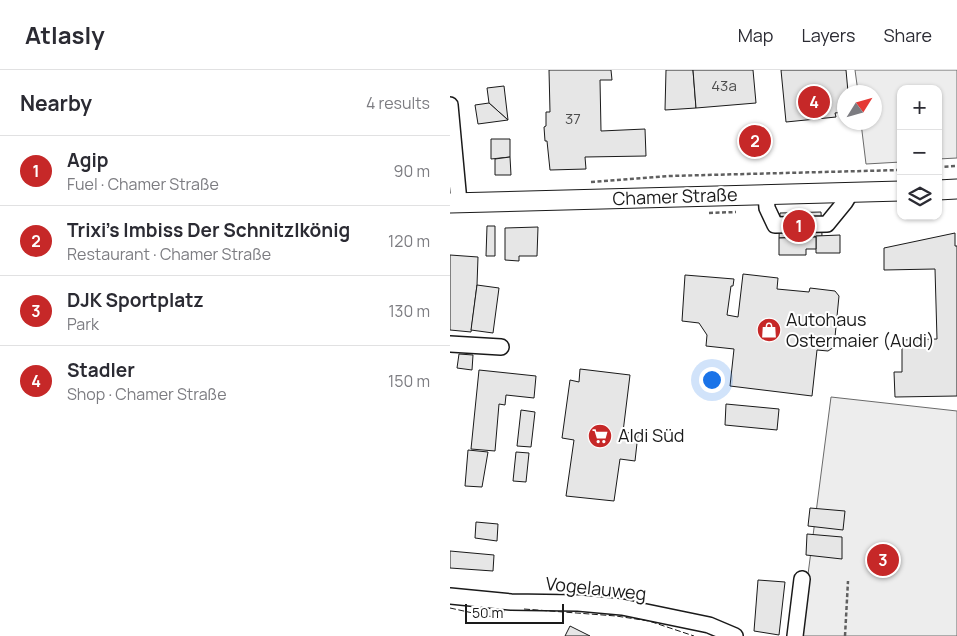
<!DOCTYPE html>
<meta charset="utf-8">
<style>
body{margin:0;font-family:Manrope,sans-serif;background:#f7f7f7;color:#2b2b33}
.controls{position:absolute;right:15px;top:15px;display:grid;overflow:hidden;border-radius:10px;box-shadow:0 1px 4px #0004}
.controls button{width:45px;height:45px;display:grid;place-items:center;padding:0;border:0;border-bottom:1px solid #e1e1e2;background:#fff;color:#2b2b33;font:25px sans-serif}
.compass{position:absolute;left:387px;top:15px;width:45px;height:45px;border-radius:50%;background:#fff;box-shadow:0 1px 4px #0004;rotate:53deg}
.scale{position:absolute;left:15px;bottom:12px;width:99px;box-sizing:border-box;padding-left:5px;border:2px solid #1a1a1a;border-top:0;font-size:14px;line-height:18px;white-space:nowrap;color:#1a1a1a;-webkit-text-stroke:4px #fff;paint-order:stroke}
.you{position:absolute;left:261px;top:309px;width:18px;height:18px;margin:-12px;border:4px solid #fff;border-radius:50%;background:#1a73e8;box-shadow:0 0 0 8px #1a73e833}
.badge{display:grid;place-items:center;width:32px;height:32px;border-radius:50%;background:#c62828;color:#fff;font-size:16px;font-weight:700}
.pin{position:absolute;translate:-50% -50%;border:2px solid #fff;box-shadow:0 1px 5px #0006}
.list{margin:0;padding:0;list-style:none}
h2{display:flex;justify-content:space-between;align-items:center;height:65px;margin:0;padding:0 20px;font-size:21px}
h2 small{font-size:16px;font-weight:400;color:#7c7c81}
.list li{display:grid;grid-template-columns:32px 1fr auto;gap:15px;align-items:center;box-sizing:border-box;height:70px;padding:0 20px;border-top:1px solid #e1e1e2}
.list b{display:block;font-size:19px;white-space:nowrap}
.list p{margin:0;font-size:16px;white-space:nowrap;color:#7c7c81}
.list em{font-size:16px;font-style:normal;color:#7c7c81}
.icon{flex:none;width:28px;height:28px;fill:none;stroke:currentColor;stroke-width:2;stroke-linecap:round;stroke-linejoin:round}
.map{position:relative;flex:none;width:507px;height:566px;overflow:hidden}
header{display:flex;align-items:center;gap:30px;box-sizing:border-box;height:70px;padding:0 25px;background:#fff;border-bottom:1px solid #e1e1e2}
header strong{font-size:24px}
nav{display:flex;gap:28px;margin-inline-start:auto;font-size:18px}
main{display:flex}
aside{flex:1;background:#fff}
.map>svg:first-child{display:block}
.green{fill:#ededed;stroke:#6a6a6a}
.building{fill:#e6e6e6;stroke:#1a1a1a}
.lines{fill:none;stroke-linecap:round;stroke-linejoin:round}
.minor-casing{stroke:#1a1a1a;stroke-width:18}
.major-casing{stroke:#1a1a1a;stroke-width:21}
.path{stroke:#5f5f5f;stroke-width:2.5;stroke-dasharray:4 2.5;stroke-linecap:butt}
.minor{stroke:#fff;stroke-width:15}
.major{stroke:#fff;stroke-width:19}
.fence{stroke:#1a1a1a;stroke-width:1;stroke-dasharray:6 2.5;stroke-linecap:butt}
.labels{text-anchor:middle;stroke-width:4;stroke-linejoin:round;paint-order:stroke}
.number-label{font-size:15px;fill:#4d4d4d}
.street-label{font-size:18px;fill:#1a1a1a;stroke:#fff}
.poi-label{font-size:18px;fill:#1a1a1a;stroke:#fff;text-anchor:start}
</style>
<header>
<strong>Atlasly</strong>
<nav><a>Map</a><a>Layers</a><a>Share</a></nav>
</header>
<main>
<aside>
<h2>Nearby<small>4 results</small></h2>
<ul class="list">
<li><span class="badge">1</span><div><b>Agip</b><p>Fuel · Chamer Straße</p></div><em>90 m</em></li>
<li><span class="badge">2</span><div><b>Trixi's Imbiss Der Schnitzlkönig</b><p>Restaurant · Chamer Straße</p></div><em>120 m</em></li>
<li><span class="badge">3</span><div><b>DJK Sportplatz</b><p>Park</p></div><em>130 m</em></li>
<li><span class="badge">4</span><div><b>Stadler</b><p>Shop · Chamer Straße</p></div><em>150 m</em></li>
</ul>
</aside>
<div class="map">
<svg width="507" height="566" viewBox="0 0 507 566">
<rect width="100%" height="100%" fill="#fff"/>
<g class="green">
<polygon points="405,0 507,0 507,88 488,89 488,19 451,19 451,92 416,94 411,53 424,52 424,22 408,22"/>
<polygon points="381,327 507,341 507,566 350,566"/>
</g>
<g class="building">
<polygon points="99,0 161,0 162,10 150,10 151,61 195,59 196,86 135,87 136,99 100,100 97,71 95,71 94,57 96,56 96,42 100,42"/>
<polygon points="216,0 243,0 246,38 215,40"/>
<polygon points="243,0 303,0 306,33 246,38"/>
<polygon points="331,0 396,0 398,22 394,22 394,42 385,43 386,47 336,52"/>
<polygon points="54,16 58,50 39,33 37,18"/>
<polygon points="39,33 58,50 28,54 25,35"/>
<polygon points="311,61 314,80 301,81 298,62"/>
<polygon points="41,69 60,69 60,87 41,89"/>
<polygon points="60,87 61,105 45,105 45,89"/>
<polygon points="371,142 372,166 329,168 330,143"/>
<polygon points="37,156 45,156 45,186 36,186"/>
<polygon points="88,157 87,186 69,186 69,191 55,190 55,158"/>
<polygon points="505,163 505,176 507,176 507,326 445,327 444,302 452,302 452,270 487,269 485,199 434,200 434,178"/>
<polygon points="390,165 390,183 366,183 366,166"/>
<polygon points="366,167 366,179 356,179 356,185 329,185 329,168"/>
<polygon points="0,185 28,187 27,215 21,262 0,260"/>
<polygon points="293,204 328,208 327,219 359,222 360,218 385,221 389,226 384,277 378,281 367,280 362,326 280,316 284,279 256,276 257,265 249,253 232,251 235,205 284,209 283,216 281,216 277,245 288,247"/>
<polygon points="27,215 49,218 43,263 21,260"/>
<polygon points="9,284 23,285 22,300 7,298"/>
<polygon points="130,299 180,305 173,362 188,364 185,391 170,389 164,431 116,426 124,370 112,368 120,310 129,312"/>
<polygon points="29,300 86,306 84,328 56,325 55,335 49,334 45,381 21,379"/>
<polygon points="276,334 329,339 327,360 275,355"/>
<polygon points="71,340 85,342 81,377 67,376"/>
<polygon points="18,380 38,382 32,417 15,416"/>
<polygon points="66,382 79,383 76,412 63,411"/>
<polygon points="360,438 395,441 393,460 358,456"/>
<polygon points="26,452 48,454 47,471 25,468"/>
<polygon points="357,464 392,467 392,489 356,485"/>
<polygon points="0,481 44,485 43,501 0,498"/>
<polygon points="308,510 335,512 329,565 304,561"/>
<polygon points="31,536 54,539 53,548 30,545"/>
<polygon points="120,556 140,566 115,566"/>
</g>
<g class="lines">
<g class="minor-casing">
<g id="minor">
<polyline points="0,35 9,132"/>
<polyline points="316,124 317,138 325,155 377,154 395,132 401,122"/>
<polyline points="0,274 51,277"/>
<polyline points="0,526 61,532 128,533 172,537 259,555 285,566"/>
<polyline points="345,566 352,509"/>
</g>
</g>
<g class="major-casing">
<g id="major">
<polyline points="488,120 507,119"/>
<polyline points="0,133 451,121"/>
</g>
</g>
<g class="path">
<polyline points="488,97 507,96"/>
<polyline points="141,112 218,106 451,100"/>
<polyline points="259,143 286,142"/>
<polyline points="395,566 398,511"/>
</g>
<use href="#minor" class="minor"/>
<use href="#major" class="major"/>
<g class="fence">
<polyline points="0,538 32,545"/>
<polyline points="74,539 166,546 199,551 244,566"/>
</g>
</g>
<defs>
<g id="shop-disc" transform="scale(1.25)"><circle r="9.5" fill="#c62828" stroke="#fff"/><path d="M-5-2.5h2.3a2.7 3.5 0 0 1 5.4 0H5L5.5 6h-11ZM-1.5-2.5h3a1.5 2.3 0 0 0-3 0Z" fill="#fff"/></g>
<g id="supermarket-disc" transform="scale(1.25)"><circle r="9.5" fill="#c62828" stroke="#fff"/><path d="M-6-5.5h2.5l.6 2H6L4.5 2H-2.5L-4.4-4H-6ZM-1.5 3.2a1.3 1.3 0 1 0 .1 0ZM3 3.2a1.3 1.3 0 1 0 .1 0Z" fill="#fff"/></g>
</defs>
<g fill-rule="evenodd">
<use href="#shop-disc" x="319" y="260"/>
<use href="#supermarket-disc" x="150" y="366"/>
</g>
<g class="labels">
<g class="number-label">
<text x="274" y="21">43a</text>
<text x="123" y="54">37</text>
</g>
<g class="street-label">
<text transform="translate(225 127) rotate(-2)" y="6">Chamer Straße</text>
<text transform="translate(146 519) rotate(6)" y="6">Vogelauweg</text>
</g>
<g class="poi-label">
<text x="336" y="256">Autohaus<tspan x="336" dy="21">Ostermaier (Audi)</tspan></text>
<text x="168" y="372">Aldi Süd</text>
</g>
</g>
</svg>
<div class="controls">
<button>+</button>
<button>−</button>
<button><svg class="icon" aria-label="layers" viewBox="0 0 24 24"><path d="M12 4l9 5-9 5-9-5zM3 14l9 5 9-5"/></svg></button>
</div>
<svg class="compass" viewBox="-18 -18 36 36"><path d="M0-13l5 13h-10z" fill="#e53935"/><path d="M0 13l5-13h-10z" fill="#7c7c81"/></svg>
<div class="scale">50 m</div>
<div class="you"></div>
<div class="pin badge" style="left:349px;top:156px">1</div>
<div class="pin badge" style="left:305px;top:71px">2</div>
<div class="pin badge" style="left:433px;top:490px">3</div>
<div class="pin badge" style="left:364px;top:32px">4</div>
</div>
</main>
